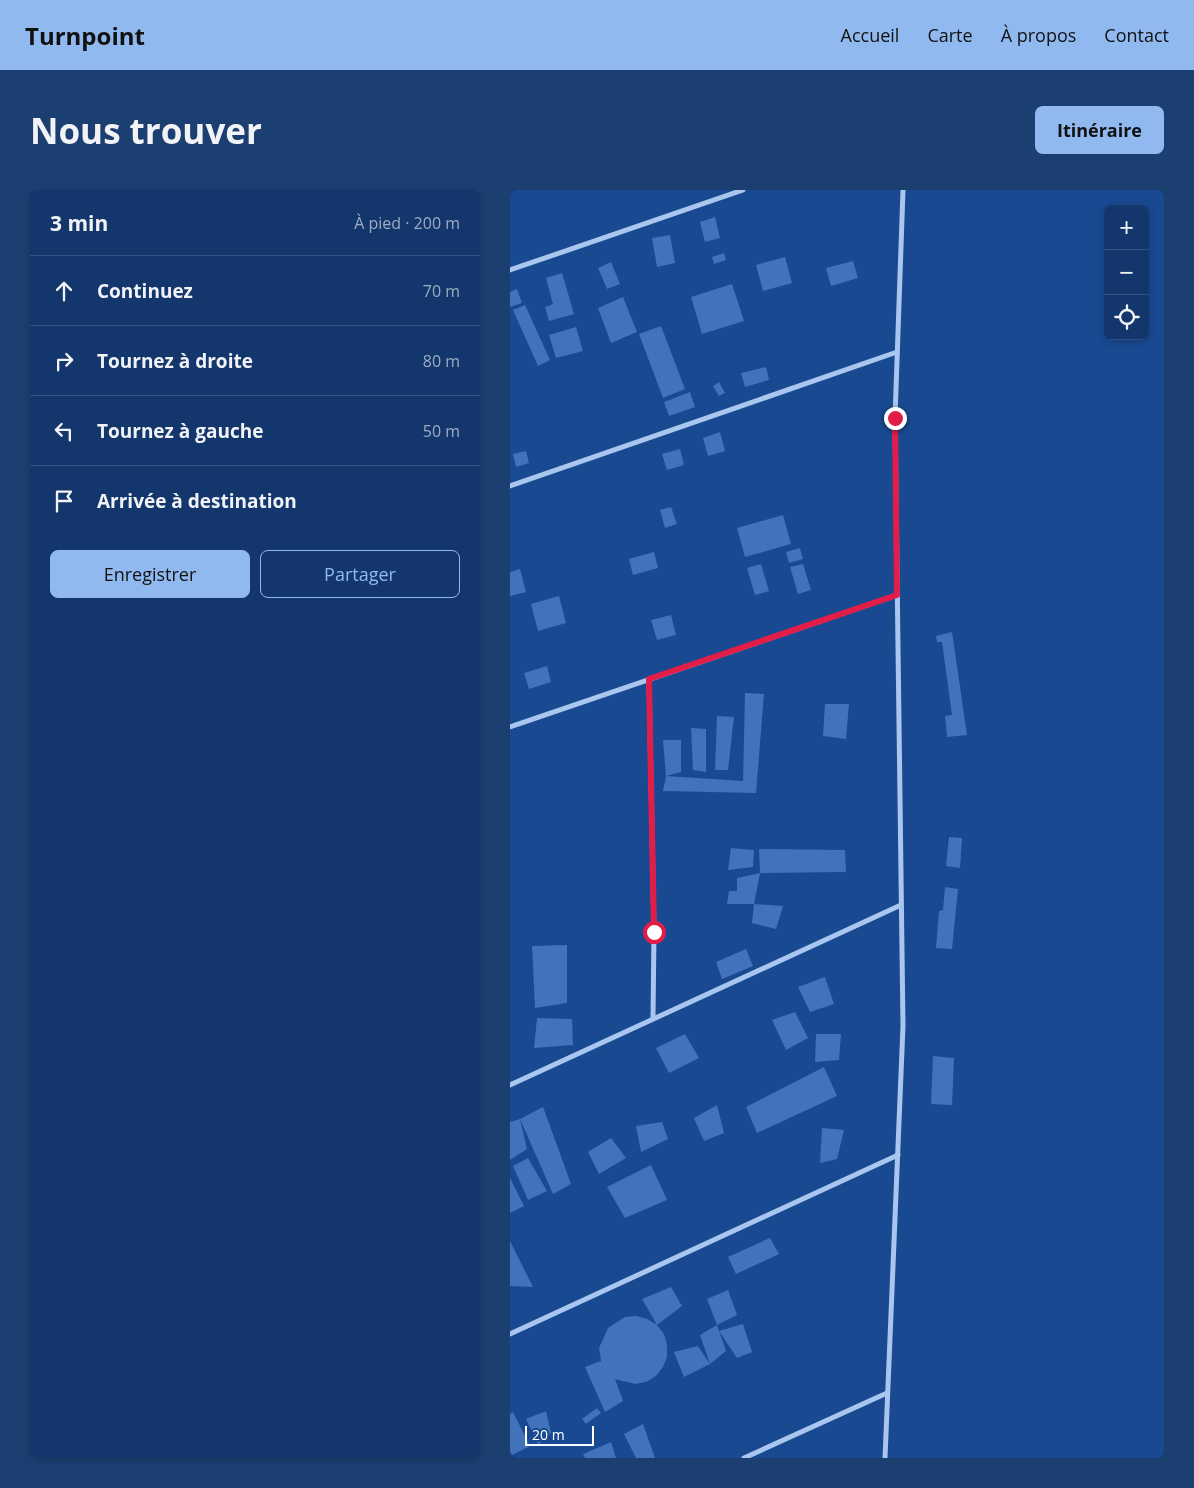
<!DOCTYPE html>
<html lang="fr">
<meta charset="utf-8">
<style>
body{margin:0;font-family:"Open Sans",sans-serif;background:#1c3f72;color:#f1f3f6}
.controls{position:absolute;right:15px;top:15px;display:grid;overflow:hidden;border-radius:8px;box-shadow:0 2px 8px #0003}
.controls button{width:45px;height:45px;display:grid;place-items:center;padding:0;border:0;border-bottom:1px solid #325180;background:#13376d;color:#f1f3f6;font:25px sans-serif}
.scale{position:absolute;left:15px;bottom:12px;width:69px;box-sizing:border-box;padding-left:5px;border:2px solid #fff;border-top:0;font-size:14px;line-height:18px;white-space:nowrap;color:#fff;-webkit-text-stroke:4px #194991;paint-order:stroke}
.stop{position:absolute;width:15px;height:15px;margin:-11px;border:4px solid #e11d48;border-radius:50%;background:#fff}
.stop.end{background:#e11d48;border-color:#fff;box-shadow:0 1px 5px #0008}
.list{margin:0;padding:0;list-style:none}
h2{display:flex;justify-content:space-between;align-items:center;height:65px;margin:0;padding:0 20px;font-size:21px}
h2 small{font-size:16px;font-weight:400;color:#9dacc2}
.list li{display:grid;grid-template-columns:32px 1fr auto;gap:15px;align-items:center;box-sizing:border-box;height:70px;padding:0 20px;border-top:1px solid #325180}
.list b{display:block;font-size:19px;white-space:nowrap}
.list em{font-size:16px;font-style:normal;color:#9dacc2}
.actions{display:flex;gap:10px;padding:15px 20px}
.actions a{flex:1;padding:11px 0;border:1px solid #90b9f0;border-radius:8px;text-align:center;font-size:18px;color:#90b9f0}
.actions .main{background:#90b9f0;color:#111}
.icon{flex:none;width:28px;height:28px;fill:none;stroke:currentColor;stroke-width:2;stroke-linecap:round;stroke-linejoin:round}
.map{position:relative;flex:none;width:654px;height:1268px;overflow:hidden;border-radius:8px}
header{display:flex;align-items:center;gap:30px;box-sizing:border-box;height:70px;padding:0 25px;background:#90b9f0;color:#111}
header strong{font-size:24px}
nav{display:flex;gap:28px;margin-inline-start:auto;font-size:18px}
.intro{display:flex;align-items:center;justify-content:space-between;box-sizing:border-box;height:120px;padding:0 30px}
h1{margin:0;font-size:35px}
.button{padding:12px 22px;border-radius:8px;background:#90b9f0;color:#111;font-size:18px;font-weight:700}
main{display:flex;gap:30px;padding:0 30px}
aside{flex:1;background:#13376d;border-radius:8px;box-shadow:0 2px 8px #0003}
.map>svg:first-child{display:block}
.building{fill:#4272b9}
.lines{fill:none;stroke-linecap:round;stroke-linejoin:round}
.street{stroke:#a9c6ef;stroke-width:5}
.route{stroke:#e11d48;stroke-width:6}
</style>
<header>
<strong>Turnpoint</strong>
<nav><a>Accueil</a><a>Carte</a><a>À propos</a><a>Contact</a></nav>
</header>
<div class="intro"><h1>Nous trouver</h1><a class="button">Itinéraire</a></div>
<main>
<aside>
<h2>3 min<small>À pied · 200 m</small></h2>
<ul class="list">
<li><svg class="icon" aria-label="ahead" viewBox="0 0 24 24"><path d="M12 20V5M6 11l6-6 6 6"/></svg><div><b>Continuez</b></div><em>70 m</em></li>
<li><svg class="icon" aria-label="right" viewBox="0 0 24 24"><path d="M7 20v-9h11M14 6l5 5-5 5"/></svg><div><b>Tournez à droite</b></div><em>80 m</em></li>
<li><svg class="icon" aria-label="left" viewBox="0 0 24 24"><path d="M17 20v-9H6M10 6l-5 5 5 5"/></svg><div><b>Tournez à gauche</b></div><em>50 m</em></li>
<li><svg class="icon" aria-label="arrive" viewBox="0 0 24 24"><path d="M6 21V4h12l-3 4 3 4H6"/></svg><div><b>Arrivée à destination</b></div></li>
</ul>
<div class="actions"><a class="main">Enregistrer</a><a>Partager</a></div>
</aside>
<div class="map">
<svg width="654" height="1268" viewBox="0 0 654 1268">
<rect width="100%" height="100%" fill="#194991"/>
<g class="building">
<polygon points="205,27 210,48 195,52 190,32"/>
<polygon points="160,45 165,73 147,77 142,48"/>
<polygon points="214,63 216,70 204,74 202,67"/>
<polygon points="275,67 282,93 253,101 246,75"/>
<polygon points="343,71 348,88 321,96 316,78"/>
<polygon points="101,72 110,94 97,99 88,78"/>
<polygon points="52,83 64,124 39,131 35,117 43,114 36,88"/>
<polygon points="222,94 234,131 192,144 181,107"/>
<polygon points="7,99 12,113 0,117 0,102"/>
<polygon points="113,107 127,142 101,153 88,118"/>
<polygon points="15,115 40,170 28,176 3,120"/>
<polygon points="151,136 175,199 153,208 129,144"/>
<polygon points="66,137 73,161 46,168 39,145"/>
<polygon points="256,177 259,190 235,197 231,183"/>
<polygon points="209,192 215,203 209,206 203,196"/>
<polygon points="180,202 185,217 159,226 154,212"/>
<polygon points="210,242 215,261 198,266 193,248"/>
<polygon points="170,259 174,275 157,280 152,264"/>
<polygon points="16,261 19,273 6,277 3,264"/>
<polygon points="161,317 167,334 155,338 150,320"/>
<polygon points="273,325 281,354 235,367 227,338"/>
<polygon points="290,358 293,369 279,373 276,362"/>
<polygon points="144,362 148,378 123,385 119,369"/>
<polygon points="251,374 259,401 245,405 237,378"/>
<polygon points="293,374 301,400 288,404 280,377"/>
<polygon points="10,379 16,402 0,406 0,382"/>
<polygon points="49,406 56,433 28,441 21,414"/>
<polygon points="161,425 166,445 147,450 141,430"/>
<polygon points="442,442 457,545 437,547 435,526 442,525 432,452 427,452 426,446"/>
<polygon points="37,476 41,492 19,499 14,483"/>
<polygon points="235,503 254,504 246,603 153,601 156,586 233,591"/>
<polygon points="315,514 339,514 336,549 313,546"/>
<polygon points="207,526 224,527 218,580 205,580"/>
<polygon points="181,538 196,539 196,582 183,580"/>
<polygon points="153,550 171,550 171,582 156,586"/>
<polygon points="439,647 452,648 450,678 436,676"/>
<polygon points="221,658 244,660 243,677 218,680"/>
<polygon points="249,659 335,660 336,682 250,683"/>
<polygon points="250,683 244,714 273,716 266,739 242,733 244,714 217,714 219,701 227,701 227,688"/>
<polygon points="435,697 448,699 442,759 426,758 429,721 433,720"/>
<polygon points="57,755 57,813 25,818 22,756"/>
<polygon points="236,759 243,776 212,789 206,772"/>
<polygon points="315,787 324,814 300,822 288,797"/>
<polygon points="285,822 298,848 276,860 262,830"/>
<polygon points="27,828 62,829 63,855 24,858"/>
<polygon points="175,844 189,868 159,883 146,858"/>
<polygon points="306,844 331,844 329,870 305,872"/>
<polygon points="423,866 444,868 442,915 421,914"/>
<polygon points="314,877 327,906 247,943 236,917"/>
<polygon points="207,915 214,943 194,951 184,928"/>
<polygon points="33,917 61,994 43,1004 10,929"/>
<polygon points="10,929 17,959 0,970 0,932"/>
<polygon points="152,932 158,949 131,962 126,936"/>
<polygon points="312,938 334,940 327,969 310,973"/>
<polygon points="101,948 116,968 89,984 78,962"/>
<polygon points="18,968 37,1001 18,1010 3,976"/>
<polygon points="141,975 157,1010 115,1028 97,997"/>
<polygon points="0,988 14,1016 0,1023"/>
<polygon points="260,1048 269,1064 226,1084 218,1067"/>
<polygon points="0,1051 23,1097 0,1096"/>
<polygon points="161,1097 172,1116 147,1135 132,1109"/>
<polygon points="218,1100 227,1125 207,1135 197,1109"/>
<polygon points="126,1126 137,1129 147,1135 154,1144 157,1155 157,1167 153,1177 146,1186 136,1192 125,1194 105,1189 113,1211 95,1222 75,1177 91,1171 89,1158 98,1138 115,1127"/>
<polygon points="233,1134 242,1162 227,1168 209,1141"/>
<polygon points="207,1135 216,1161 200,1174 190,1145"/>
<polygon points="188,1156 200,1174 174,1187 164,1162"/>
<polygon points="87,1218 91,1223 76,1234 72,1229"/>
<polygon points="36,1221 41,1243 28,1255 16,1229"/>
<polygon points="3,1222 20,1256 0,1266 0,1224"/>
<polygon points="133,1234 145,1268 126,1268 114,1244"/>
<polygon points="101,1252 106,1268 75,1268 73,1264"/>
</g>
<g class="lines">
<g class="street">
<polyline points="0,80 233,0"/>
<polyline points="0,296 387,162"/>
<polyline points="139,489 144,742 143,829"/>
<polyline points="0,537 387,405"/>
<polyline points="0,895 391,715"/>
<polyline points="0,1144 388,965"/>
<polyline points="234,1268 377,1203"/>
<polyline points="375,1268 393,836 385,228 393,0"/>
</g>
</g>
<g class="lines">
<polyline class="route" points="144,742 139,489 387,405 385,228"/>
</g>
</svg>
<div class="controls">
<button>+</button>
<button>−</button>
<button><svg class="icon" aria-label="locate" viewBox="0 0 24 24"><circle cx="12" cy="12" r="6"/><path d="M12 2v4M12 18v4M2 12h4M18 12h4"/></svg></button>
</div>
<div class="scale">20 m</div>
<div class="stop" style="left:144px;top:742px"></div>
<div class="stop end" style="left:385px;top:228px"></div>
</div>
</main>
